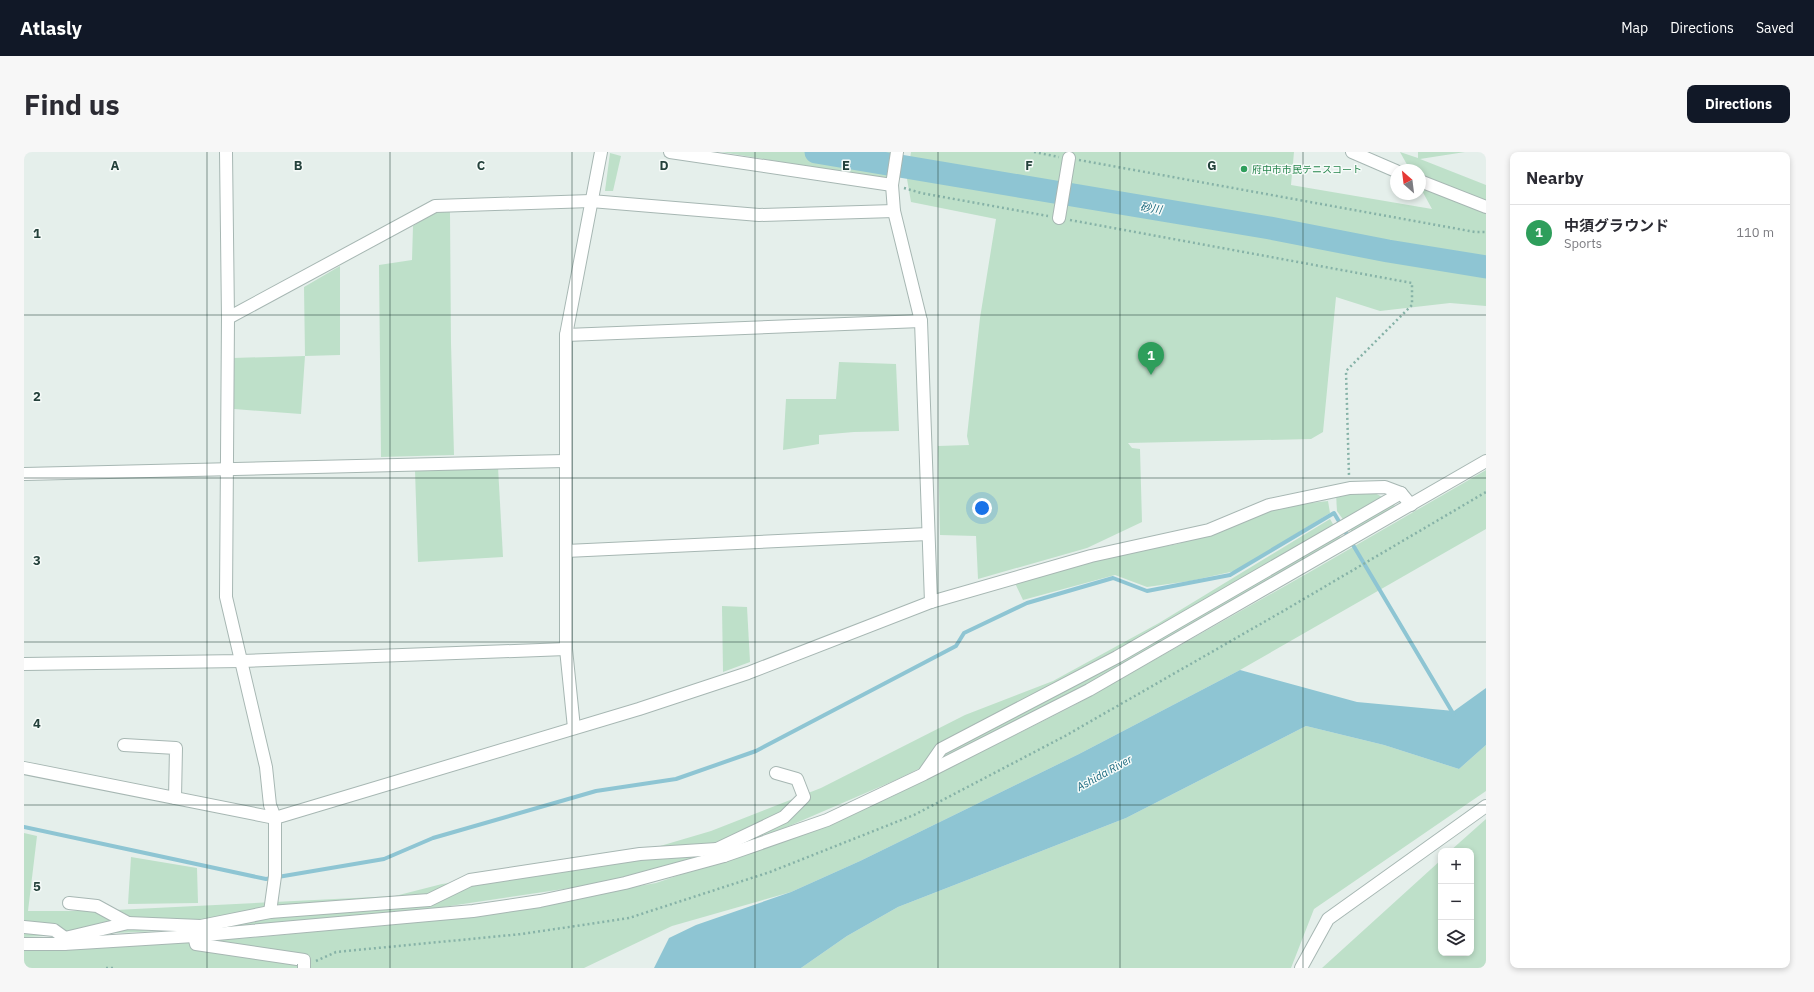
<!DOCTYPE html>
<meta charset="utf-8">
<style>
body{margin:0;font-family:"IBM Plex Sans","Noto Sans JP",sans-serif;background:#f7f7f7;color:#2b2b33}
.controls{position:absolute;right:12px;bottom:12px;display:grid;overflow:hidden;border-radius:8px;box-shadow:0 2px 6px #0003}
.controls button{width:36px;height:36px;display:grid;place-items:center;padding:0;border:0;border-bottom:1px solid #e1e1e2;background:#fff;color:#2b2b33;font:20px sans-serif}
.compass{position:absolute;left:1366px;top:12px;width:36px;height:36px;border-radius:50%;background:#fff;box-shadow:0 2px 6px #0003;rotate:332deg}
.you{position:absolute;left:958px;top:356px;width:14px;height:14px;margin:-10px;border:3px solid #fff;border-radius:50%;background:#1a73e8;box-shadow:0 0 0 6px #1a73e833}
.badge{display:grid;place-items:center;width:26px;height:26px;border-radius:50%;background:#111827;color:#fff;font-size:13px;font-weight:700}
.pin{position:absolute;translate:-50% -33px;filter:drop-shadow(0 1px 2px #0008)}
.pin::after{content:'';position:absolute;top:21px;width:14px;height:12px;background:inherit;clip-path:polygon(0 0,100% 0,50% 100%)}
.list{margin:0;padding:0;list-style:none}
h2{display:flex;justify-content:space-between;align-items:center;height:52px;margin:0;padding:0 16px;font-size:17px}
h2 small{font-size:13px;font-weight:400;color:#7c7c81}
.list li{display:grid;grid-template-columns:26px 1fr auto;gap:12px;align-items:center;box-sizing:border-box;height:56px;padding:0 16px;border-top:1px solid #e1e1e2}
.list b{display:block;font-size:15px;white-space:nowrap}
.list p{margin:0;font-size:13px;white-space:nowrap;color:#7c7c81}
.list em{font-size:13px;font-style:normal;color:#7c7c81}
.icon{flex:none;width:22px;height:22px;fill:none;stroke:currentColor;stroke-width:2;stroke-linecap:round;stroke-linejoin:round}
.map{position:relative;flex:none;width:1462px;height:816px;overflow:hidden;border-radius:8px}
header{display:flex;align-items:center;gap:24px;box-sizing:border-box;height:56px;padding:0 20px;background:#111827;color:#fff}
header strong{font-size:19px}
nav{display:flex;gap:22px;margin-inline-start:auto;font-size:14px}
.intro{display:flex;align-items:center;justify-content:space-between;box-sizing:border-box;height:96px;padding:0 24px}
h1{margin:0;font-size:28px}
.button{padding:10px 18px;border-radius:8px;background:#111827;color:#fff;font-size:14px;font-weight:700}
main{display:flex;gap:24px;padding:0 24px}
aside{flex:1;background:#fff;border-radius:8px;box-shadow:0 2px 6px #0003}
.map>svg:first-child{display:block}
.green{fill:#bee0c9}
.water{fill:#8ec5d3}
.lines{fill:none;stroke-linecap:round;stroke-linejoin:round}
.stream{stroke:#8ec5d3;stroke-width:4}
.river{stroke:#8ec5d3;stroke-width:23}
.minor-casing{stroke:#a7b7b3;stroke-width:14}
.path{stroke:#86b2a7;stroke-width:2.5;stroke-dasharray:2 3;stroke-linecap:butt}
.minor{stroke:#fff;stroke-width:12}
.minor-bridge-casing{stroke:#a7b7b3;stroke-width:14;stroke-linecap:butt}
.minor-bridge{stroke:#fff;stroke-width:12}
.grid{fill:none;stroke:#24413b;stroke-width:1;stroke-opacity:0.55}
.leisure-dot{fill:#2e9e5b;stroke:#f6fbf9;stroke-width:1.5}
.labels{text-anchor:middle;stroke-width:3;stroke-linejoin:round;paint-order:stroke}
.leisure-label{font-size:10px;fill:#27864d;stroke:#f6fbf9;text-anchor:start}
.water-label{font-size:11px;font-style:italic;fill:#1c697f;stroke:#f6fbf9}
.grid-label{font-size:13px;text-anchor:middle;font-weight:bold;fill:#24413b;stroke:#f6fbf9;stroke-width:3;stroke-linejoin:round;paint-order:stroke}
</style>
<header>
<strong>Atlasly</strong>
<nav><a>Map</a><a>Directions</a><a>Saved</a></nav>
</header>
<div class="intro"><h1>Find us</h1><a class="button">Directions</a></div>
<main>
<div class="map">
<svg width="1462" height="816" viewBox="0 0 1462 816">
<rect width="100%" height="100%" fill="#e5efeb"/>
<g class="green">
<polygon points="697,0 868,0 863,27"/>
<polygon points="887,0 1270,0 1267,33 1408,57 1396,35 1396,18 1386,18 1376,0 1394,6 1394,0 1441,0 1396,7 1462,33 1462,154 1426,151 1356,159 1312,145 1299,280 1287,287 1104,291 1108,296 1116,297 1118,370 1063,396 954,427 952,384 916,383 914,294 945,293 943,284 956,166 972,67 887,50 883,27"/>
<polygon points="586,1 597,4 589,39 581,39"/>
<polygon points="411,60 426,60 427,191 430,303 357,305 355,113 388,108 389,74"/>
<polygon points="316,114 316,203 281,204 277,262 210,257 209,206 281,204 280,135"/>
<polygon points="815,210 872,212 875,279 830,280 795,283 795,292 759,298 762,247 812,247"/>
<polygon points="474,315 479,405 394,410 391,318"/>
<polygon points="1462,318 1462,377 1216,518 1055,602 836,709 767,740 648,774 560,816 0,816 0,796 91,794 224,786 438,765 632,731 800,674 867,645 1049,554 1284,421"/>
<polygon points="1349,340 1371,352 1368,358 1328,380 1313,359 1312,342"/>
<polygon points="1304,349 1306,361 1211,419 1166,429 1123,435 1091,423 999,448 991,431 1079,405 1154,392 1250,355"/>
<polygon points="1306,367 1317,386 1058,536 874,627 726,691 587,730 399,758 183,777 0,785 0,681 13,684 4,759 71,759 371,744 418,732 582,710 687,679 797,636 941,563 1029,529 1135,471"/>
<polygon points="698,454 723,455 726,510 699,520"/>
<polygon points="1282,574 1360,593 1435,617 1462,593 1462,639 1290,757 1267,816 777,816 823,784 874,755 1102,666"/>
<polygon points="1462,667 1462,816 1298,816 1417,708 1417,801 1447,801 1447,699 1426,699"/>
<polygon points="107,705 173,716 174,751 104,752"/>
</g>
<polygon class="water" points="1216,518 1333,550 1430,559 1462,536 1462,593 1435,617 1360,593 1282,574 1102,666 874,755 823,784 777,816 630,816 645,786 672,773 767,740 836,709 1055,602"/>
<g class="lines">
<polyline class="stream" points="0,675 242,727 360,707 409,686 572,639 652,627 732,599 932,494 940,481 1003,451 1089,426 1123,439 1206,423 1310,361 1430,563"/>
<polyline class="river" points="792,0 1246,76 1364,99 1462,115"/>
<g class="minor-casing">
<g id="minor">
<polyline points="646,0 868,33"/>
<polyline points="873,0 868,33 870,59 897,169 907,450"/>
<polyline points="1328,0 1372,19"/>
<polyline points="1396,29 1462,55"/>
<polyline points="1035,66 1045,6"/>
<polyline points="204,166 411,54 567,49 735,63 870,59"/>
<polyline points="542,183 897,169"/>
<polyline points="0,322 541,309"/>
<polyline points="542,399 904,382"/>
<polyline points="0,512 218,509 542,497"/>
<polyline points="550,576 542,497 542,183 577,0"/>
<polyline points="100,593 152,596 151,646"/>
<polyline points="0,616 251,666 246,653 242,615 202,445 204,166 202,0"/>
<polyline points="901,620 917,597 1093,505 1377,341"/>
<polyline points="693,697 760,665 780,645 773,627 752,621"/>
<polyline points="45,751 73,754 104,771"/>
<polyline points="246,760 251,724 251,666 615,557 724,521 907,450 1067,404 1185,378 1245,353 1326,336 1361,335 1377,341 1387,353"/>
<polyline points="0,775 30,778 41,786 40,792"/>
<polyline points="41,786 104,771 177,774"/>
<polyline points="0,792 40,792 170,784 449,759 516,749 601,731 700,704 803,668 900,622 1065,538 1462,309"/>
<polyline points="280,812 280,808 172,792 170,784 177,774 246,760 405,748 446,728 616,702 693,697 700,704"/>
<polyline points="1277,816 1304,767 1462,654"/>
</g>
</g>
<g class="path">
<polyline points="1010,0 1035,5"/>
<polyline points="1055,8 1451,80 1462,80"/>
<polyline points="880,36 897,41 1024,64"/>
<polyline points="1046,68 1388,131 1388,153 1322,219 1325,324"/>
<polyline points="292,809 312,800 498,782 605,766 746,720 890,663 1041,584 1261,458 1462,340"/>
<polyline points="82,816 90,816"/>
</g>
<use href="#minor" class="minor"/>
<g class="minor-bridge-casing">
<polyline id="minor-bridge" points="280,812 280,816"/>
</g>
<use href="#minor-bridge" class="minor-bridge"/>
</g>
<path class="grid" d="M183,0V816M366,0V816M548,0V816M731,0V816M914,0V816M1096,0V816M1279,0V816M0,163H1462M0,326H1462M0,490H1462M0,653H1462"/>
<circle class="leisure-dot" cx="1220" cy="17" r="4"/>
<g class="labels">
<g class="leisure-label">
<text x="1228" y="21">府中市市民テニスコート</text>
</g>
<g class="water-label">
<text transform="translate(1127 56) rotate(9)" y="4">砂川</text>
<text transform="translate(1080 621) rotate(-29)" y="4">Ashida River</text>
</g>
</g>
<g class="grid-label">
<text x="91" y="18">A</text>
<text x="274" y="18">B</text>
<text x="457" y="18">C</text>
<text x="640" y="18">D</text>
<text x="822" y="18">E</text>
<text x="1005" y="18">F</text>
<text x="1188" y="18">G</text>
<text x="13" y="86">1</text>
<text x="13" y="249">2</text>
<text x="13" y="413">3</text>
<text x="13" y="576">4</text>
<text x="13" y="739">5</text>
</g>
</svg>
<div class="controls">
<button>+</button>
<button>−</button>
<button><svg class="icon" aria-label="layers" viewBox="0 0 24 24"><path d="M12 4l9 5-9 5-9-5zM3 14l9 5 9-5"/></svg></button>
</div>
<svg class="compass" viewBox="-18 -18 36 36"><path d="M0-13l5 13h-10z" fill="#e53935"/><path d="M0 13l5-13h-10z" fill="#7c7c81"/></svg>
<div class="you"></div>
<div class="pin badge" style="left:1127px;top:223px;background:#2e9e5b">1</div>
</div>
<aside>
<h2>Nearby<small></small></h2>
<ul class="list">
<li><span class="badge" style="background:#2e9e5b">1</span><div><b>中須グラウンド</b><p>Sports</p></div><em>110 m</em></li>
</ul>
</aside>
</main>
